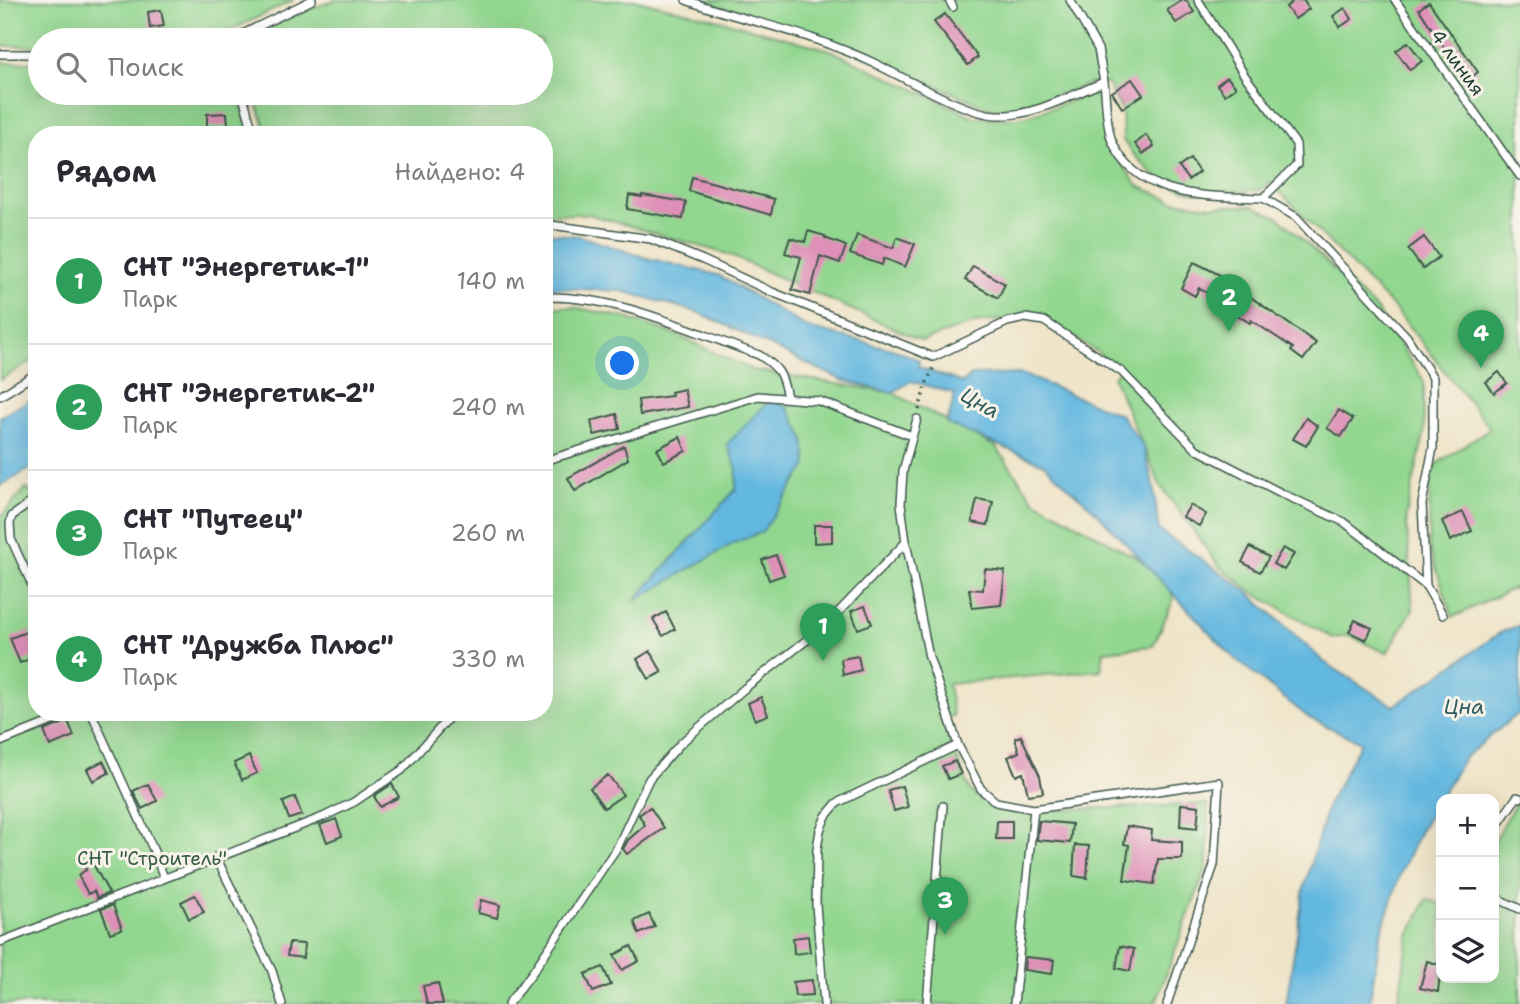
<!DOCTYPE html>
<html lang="ru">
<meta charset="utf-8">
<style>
body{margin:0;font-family:"Shantell Sans",sans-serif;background:#f2f2f3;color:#2b2b33}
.controls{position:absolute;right:21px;bottom:21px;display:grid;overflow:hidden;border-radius:14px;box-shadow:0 7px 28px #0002}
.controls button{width:63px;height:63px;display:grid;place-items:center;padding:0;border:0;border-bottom:2px solid #e1e1e2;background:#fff;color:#2b2b33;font:35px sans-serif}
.you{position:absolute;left:623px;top:364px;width:24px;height:24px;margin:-18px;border:5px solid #fff;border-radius:50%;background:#1a73e8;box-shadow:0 0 0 10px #1a73e833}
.badge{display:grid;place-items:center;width:46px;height:46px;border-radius:50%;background:#b5179e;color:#fff;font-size:23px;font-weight:700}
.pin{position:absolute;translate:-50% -58px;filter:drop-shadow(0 2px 4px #0008)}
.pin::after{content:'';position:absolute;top:37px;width:24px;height:21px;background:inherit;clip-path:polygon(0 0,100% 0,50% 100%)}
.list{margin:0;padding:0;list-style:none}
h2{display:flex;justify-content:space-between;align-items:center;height:91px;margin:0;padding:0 28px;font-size:30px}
h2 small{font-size:23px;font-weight:400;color:#7c7c81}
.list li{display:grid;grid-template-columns:46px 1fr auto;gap:21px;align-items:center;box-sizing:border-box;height:126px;padding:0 28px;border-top:2px solid #e1e1e2}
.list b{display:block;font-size:26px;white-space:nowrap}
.list p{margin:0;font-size:23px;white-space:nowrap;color:#7c7c81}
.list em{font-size:23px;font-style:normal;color:#7c7c81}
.icon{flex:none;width:38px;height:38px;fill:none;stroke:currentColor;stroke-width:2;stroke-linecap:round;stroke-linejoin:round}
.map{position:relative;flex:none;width:1520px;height:1004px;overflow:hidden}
.search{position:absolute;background:#fff;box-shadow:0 7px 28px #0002;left:28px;top:28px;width:525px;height:77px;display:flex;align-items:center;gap:18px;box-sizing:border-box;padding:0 24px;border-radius:38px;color:#7c7c81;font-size:26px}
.panel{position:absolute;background:#fff;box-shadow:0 7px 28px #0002;left:28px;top:126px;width:525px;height:595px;border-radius:28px}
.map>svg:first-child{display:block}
.green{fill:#92d790;stroke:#588a62;stroke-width:2}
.water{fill:#64b8e0;stroke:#427a8a;stroke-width:2}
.building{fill:#de90b8}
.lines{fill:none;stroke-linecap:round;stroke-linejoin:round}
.lane-casing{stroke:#3e564a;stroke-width:10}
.path{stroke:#3e564a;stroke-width:3.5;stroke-dasharray:2 5;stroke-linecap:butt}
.lane{stroke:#fff;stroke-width:7}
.labels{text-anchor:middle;stroke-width:6;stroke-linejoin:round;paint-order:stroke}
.street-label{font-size:19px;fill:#1f3d34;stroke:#f7f3e8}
.park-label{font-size:19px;fill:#365c46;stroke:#f7f3e8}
.water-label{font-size:21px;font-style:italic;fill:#305c5f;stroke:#f7f3e8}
</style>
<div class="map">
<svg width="1520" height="1004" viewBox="0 0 1520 1004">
<rect width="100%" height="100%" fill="#f7f3e8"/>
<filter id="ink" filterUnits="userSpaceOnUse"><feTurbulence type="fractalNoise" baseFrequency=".0143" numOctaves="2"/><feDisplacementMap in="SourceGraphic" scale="14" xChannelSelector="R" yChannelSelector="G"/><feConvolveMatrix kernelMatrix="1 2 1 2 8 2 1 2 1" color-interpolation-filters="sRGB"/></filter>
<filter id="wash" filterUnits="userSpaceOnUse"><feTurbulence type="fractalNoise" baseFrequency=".00686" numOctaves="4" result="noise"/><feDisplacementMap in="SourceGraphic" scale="28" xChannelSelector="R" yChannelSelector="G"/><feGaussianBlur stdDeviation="1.57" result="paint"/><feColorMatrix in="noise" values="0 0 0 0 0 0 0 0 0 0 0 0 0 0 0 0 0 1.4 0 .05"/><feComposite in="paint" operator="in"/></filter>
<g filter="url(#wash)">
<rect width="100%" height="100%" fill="#efe4c8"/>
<g class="green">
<polygon points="0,0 294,0 233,29 196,40 40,40 40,46 0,46"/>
<polygon points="335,0 637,0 716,19 830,50 974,117 1008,119 1027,116 1092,94 1103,102 1107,144 1138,186 1173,201 1210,206 1253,206 1280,218 1377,310 1424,381 1424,434 1406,516 1413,609 1387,653 1349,636 1333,638 1254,593 1219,566 1160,485 1113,377 1120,370 1097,352 1040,315 975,323 922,341 727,254 588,214 544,214 544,135 268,135 253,93 541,93 541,40 250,40 281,20"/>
<polygon points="696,0 1520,0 1520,585 1453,617 1429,548 1430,477 1438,463 1490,428 1394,308 1270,182 1261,190 1197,193 1161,182 1133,154 1123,140 1122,111 1107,83 1096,82 1021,107 992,109 800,29"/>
<polygon points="0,55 4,63 40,62 40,93 238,93 250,135 37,135 37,358 0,380"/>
<polygon points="544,307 573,307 622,317 672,333 752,370 893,393 996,447 1034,500 1169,576 1173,601 1153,646 1104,651 1101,670 948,684 953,716 941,720 970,790 981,801 1003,812 1208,804 1207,866 1155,1004 0,1004 0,518 26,488 37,499 37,712 544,712"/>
<polygon points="1515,804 1520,805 1520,1004 1398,1004 1409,935 1427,899 1441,904 1441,978 1494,978 1494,842"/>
</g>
<g class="water">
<polygon points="544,233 579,236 647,258 718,275 808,328 896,350 919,360 918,367 963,383 971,375 1022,374 1121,415 1143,446 1153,483 1159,530 1247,591 1324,662 1394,706 1500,633 1520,625 1520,712 1464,758 1420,831 1400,874 1381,933 1369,1004 1286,1004 1304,888 1328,804 1361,742 1309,718 1232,656 1097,513 1044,464 947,424 955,394 911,381 892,393 842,380 700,313 622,291 544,287"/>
<polygon points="37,396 37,465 0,486 0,417"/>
<polygon points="770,400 787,407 804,438 807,465 762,532 734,543 633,602 736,489 737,469 727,444"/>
</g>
<g id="blocks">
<g class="building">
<polygon points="1183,0 1186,0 1194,12 1176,23 1167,10"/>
<polygon points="1294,0 1303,0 1309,9 1295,19 1286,7"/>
<polygon points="1429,2 1478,72 1466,81 1419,9"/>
<polygon points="1345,8 1352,19 1340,27 1333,16"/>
<polygon points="161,10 164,26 150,28 148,12"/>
<polygon points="945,14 978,57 968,65 934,22"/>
<polygon points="1408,42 1422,61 1410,70 1396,51"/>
<polygon points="1227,77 1236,87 1225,95 1217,85"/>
<polygon points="1132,79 1143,95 1122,108 1112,92"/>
<polygon points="227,113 228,126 207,127 207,114"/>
<polygon points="1146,135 1154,146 1143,154 1135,144"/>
<polygon points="1190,159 1199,172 1188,180 1179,167"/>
<polygon points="692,177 774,199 771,215 689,191"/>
<polygon points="629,195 642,197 642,195 686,202 683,219 627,209"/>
<polygon points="808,231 825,236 825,238 846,246 840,263 820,256 810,295 792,290 801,257 785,253 790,238 805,242"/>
<polygon points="857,235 893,248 897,237 915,244 905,267 884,258 882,265 850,254"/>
<polygon points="1424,237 1439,257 1423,269 1408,249"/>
<polygon points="1194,262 1244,287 1242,291 1316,343 1303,360 1291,351 1293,348 1251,320 1250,323 1237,315 1238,313 1199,288 1195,296 1181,288"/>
<polygon points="973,266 1005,284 998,298 965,280"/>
<polygon points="1499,372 1507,383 1494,393 1486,382"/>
<polygon points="684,389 688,407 640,415 638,400 672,396 671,392"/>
<polygon points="1339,410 1353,419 1341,437 1327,428"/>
<polygon points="617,414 620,429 594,435 591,421"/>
<polygon points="1306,418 1318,426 1306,446 1293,439"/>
<polygon points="680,437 686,451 664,462 657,449"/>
<polygon points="624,446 628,459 575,491 568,478"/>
<polygon points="977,499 993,502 988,525 972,522"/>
<polygon points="1190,505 1206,514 1199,526 1183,517"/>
<polygon points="1463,512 1472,531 1450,541 1442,521"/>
<polygon points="814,525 832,525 832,542 814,543"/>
<polygon points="1250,547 1269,557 1260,572 1242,562"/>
<polygon points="1283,548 1294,554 1284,570 1273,564"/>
<polygon points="776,555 784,575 769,580 762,560"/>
<polygon points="985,569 1005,571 1001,605 972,608 969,589 983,590"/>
<polygon points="865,606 872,624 858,629 851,611"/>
<polygon points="666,612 675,629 663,636 653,619"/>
<polygon points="1355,620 1372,628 1366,640 1349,632"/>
<polygon points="29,631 37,656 20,663 10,638"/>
<polygon points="650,651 662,672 649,679 637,659"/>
<polygon points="858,656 861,670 843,675 841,659"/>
<polygon points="761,697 768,715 755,720 748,703"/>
<polygon points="68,721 74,736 50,746 44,731"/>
<polygon points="1021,736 1040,776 1043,793 1028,795 1023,773 1016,776 1008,757 1019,752 1015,738"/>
<polygon points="249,756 257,773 242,780 234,763"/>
<polygon points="103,761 109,773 93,781 87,769"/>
<polygon points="955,761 961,774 948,779 942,766"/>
<polygon points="608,775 623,795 604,808 590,788"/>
<polygon points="148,784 157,801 142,809 133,791"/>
<polygon points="392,784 399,797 380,807 374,796"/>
<polygon points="902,786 908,807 894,811 888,790"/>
<polygon points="295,797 302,815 289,819 283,802"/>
<polygon points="1181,804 1199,806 1197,828 1180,826"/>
<polygon points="650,807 664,828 627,854 623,849 628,840 645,825 639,815"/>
<polygon points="336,819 342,836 327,842 320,825"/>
<polygon points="997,821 1012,821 1012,839 996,839"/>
<polygon points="1039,821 1072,824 1070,843 1037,840"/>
<polygon points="1127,826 1152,830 1151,840 1182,842 1182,859 1158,859 1154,884 1124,880 1129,845 1124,844"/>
<polygon points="1075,845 1089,846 1087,878 1073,876"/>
<polygon points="91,860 109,893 97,898 94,891 88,894 78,875 86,870 84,864"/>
<polygon points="195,895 204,912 189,919 181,902"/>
<polygon points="481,900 500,905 497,918 478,913"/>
<polygon points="113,905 122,929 110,933 101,909"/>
<polygon points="649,914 655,927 639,934 634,921"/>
<polygon points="808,936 810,952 794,954 793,938"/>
<polygon points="289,943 304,944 303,958 287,956"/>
<polygon points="631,946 639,961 622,970 614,955"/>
<polygon points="1120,946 1134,949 1130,971 1116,968"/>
<polygon points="1025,957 1054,960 1052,974 1024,970"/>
<polygon points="1427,961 1441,965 1438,992 1420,988"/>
<polygon points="603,967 611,985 593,992 585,974"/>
<polygon points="812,980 813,995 795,996 793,982"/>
<polygon points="438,983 443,1004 427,1004 423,986"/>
</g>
</g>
</g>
<g filter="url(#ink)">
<use href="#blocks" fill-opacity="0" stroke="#3e564a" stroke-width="2"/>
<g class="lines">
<g class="lane-casing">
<g id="lane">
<path d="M686,0C728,16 772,24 814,39C834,46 855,54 874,63C905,78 965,114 997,115C1033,117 1071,95 1104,82C1106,98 1106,126 1112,141C1137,200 1210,196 1263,198L1297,165L1296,144L1245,76L1198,0"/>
<polyline points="949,0 953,7"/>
<polyline points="1070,0 1098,49 1104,82"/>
<polyline points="1395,0 1520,176"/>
<polyline points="236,40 245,33 312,0"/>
<polyline points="0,54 40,54"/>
<polyline points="242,93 254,135"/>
<polyline points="1263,198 1296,217 1407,337 1433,378 1433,448 1422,504 1426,586 1443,615"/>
<polyline points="544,224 651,239 703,260 772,292 933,357 1007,322 1025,318 1044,321 1122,372 1196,449 1285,495 1344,522 1426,586"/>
<path d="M544,297C618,295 690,331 759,355C780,368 782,374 787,397"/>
<polyline points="0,396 37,373"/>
<polyline points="917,419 903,471 901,504 906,542 929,657 958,745 981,789 996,802 1034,809 1219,782 1214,865 1167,1004"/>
<polyline points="544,461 758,396 819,401 912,436"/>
<polyline points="37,498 12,516 10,523 11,539 37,596"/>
<polyline points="91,712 153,849 164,878"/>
<polyline points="0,742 75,712"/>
<polyline points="1494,830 1517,797 1520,798"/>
<polyline points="216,857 272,971 282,1004"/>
<polyline points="1494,897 1520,909"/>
<polyline points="0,942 323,817 354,802 402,770 454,712"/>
<polyline points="508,1004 532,973 618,846 649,779 681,743 745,688 825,626 906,542"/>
<polyline points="824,1004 816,905 817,849 820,830 826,816 837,803 958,745"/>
<polyline points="927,1004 943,806"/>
<polyline points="1014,1004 1034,809"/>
</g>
</g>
<polyline class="path" points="919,410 925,387 933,368"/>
<use href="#lane" class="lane"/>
</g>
</g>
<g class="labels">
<g class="street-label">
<text transform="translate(1458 62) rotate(54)" y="7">4 линия</text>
</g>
<g class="park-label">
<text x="152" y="865">СНТ "Строитель"</text>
</g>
<g class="water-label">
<text transform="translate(980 403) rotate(29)" y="7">Цна</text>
<text x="1464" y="714">Цна</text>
</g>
</g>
</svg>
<div class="controls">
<button>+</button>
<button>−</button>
<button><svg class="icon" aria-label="layers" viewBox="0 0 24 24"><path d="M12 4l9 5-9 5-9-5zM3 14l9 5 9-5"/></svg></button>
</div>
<div class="you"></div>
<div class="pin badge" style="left:823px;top:661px;background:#2e9e5b">1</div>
<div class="pin badge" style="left:1229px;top:332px;background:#2e9e5b">2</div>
<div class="pin badge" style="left:945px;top:935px;background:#2e9e5b">3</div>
<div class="pin badge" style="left:1481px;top:368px;background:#2e9e5b">4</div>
<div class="search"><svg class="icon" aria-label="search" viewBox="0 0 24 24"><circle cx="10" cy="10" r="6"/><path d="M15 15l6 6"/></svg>Поиск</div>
<section class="panel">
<h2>Рядом<small>Найдено: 4</small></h2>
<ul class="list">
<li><span class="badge" style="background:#2e9e5b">1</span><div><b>СНТ &quot;Энергетик-1&quot;</b><p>Парк</p></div><em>140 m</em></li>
<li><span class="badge" style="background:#2e9e5b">2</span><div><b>СНТ &quot;Энергетик-2&quot;</b><p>Парк</p></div><em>240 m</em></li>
<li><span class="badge" style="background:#2e9e5b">3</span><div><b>СНТ &quot;Путеец&quot;</b><p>Парк</p></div><em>260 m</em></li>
<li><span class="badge" style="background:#2e9e5b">4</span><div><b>СНТ &quot;Дружба Плюс&quot;</b><p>Парк</p></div><em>330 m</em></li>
</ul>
</section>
</div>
